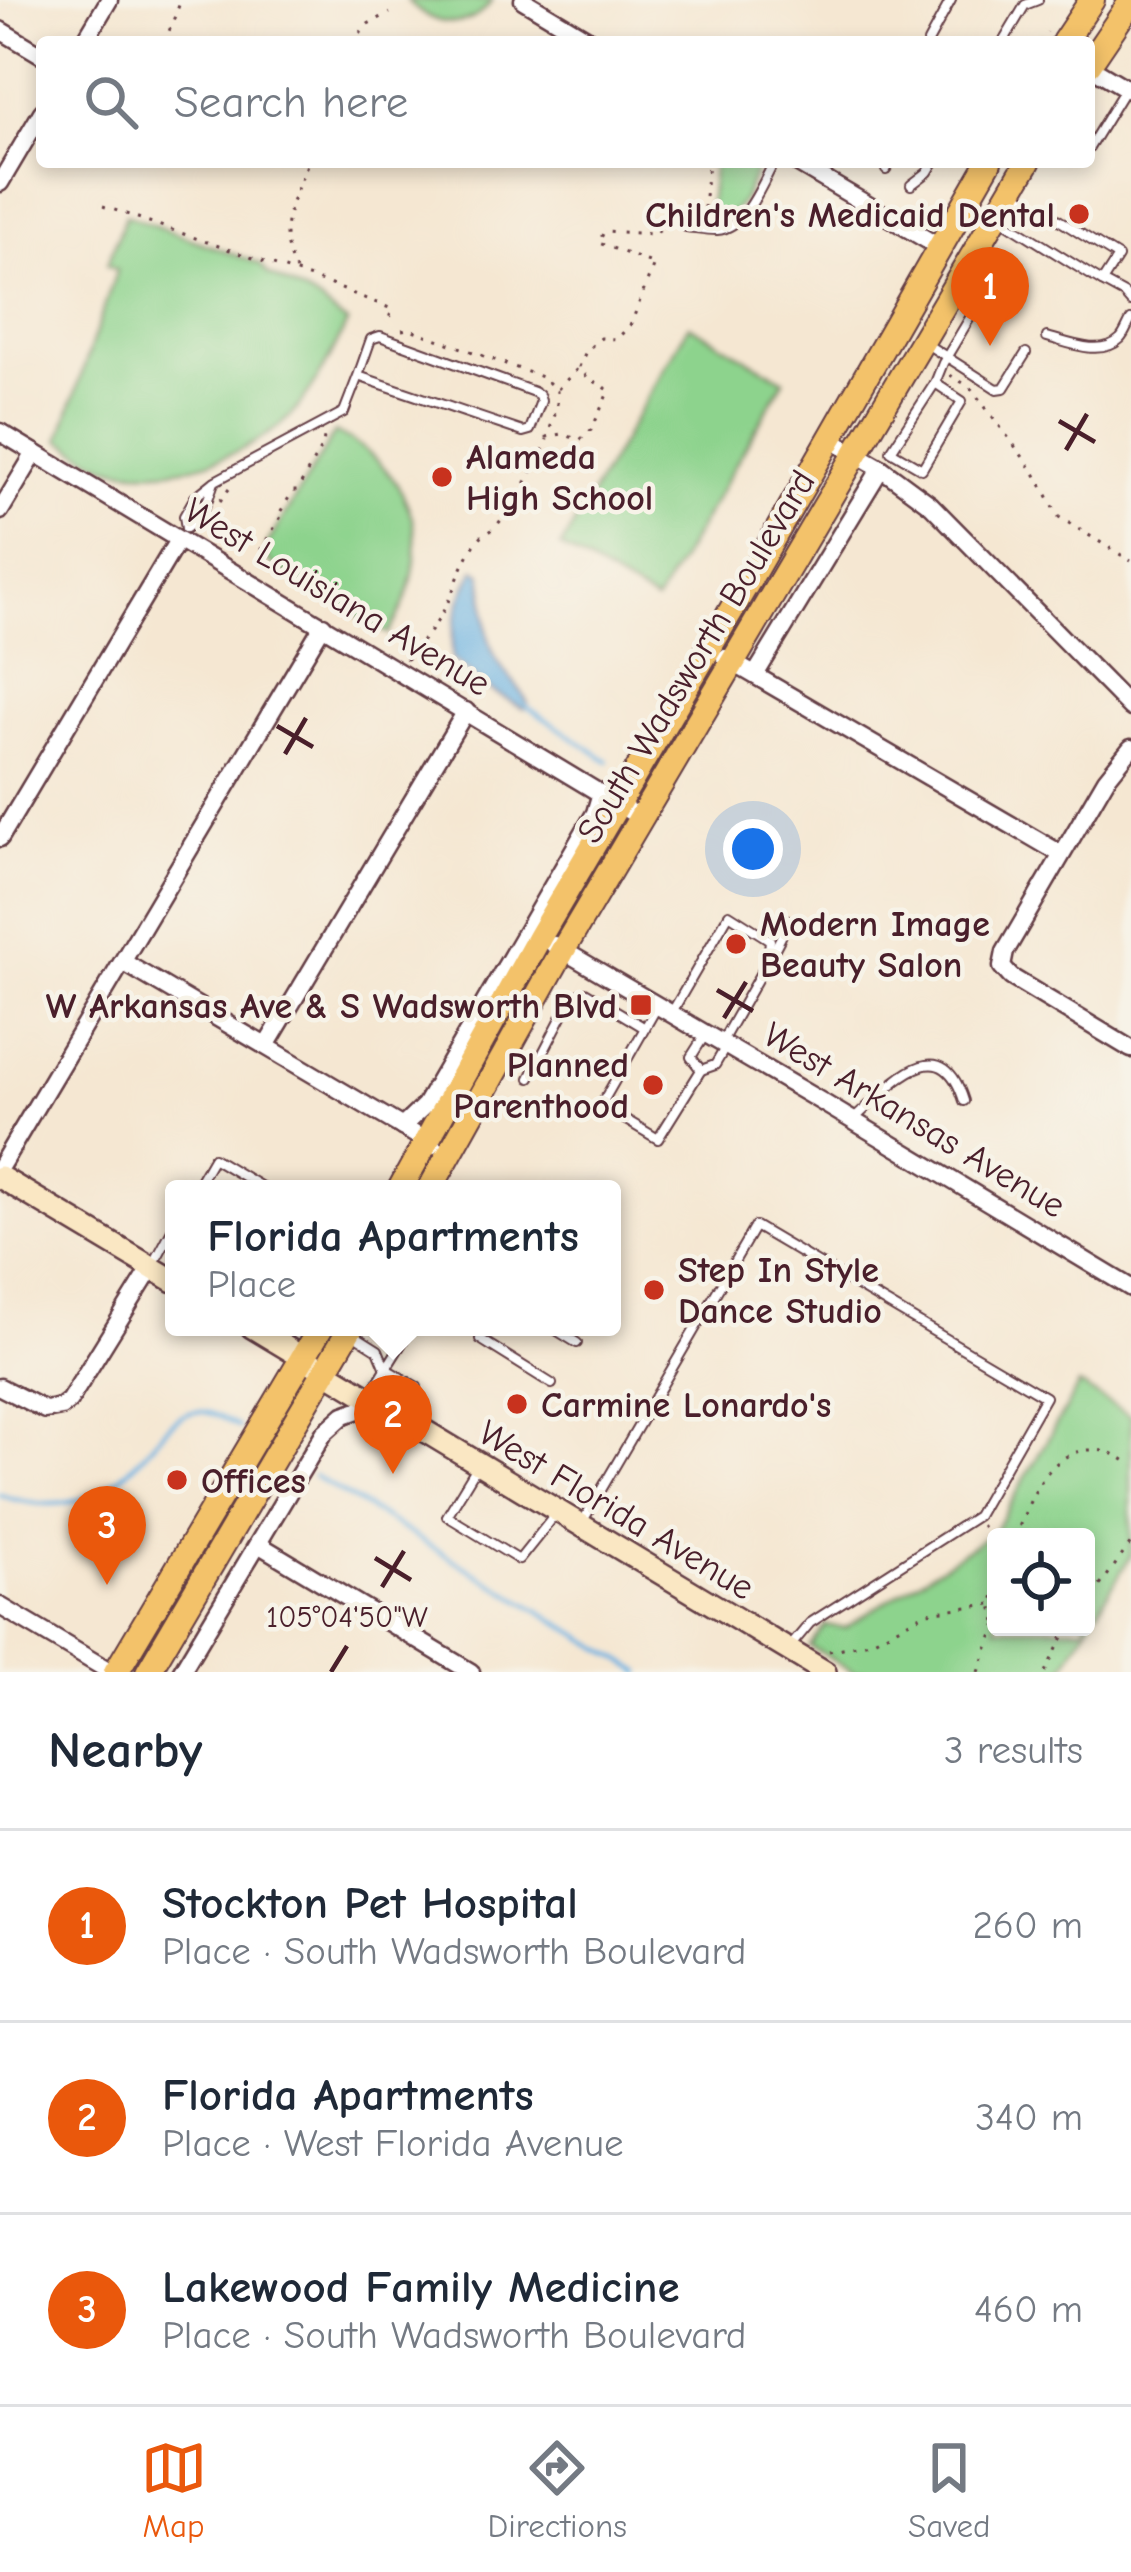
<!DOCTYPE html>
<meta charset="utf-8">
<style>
body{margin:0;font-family:"Comic Neue",sans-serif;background:#f2f2f3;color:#1f2937}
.controls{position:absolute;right:36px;bottom:36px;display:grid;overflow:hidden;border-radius:12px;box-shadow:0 6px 18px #0003}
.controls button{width:108px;height:108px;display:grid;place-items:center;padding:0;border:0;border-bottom:3px solid #e0e1e3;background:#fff;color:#1f2937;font:60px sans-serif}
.you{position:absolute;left:753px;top:849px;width:42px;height:42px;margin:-30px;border:9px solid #fff;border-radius:50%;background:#1a73e8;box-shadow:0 0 0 18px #1a73e833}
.badge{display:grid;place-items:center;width:78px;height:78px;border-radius:50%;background:#ea580c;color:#fff;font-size:39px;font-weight:700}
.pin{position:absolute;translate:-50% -99px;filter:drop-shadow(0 3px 6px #0008)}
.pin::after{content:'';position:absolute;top:63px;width:42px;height:36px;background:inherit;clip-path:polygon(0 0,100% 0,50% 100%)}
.popup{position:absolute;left:165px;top:1180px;width:456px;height:156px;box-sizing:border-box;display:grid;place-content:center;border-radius:12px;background:#fff;filter:drop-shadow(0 3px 9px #0005);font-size:39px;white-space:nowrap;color:#747a83}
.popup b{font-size:45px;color:#1f2937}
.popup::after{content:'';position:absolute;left:50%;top:100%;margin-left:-24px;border:24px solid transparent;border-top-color:#fff}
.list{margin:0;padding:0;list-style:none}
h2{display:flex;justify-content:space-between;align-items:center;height:156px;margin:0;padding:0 48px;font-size:51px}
h2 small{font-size:39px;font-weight:400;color:#747a83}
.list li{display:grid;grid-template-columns:78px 1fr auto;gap:36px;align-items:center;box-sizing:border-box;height:192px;padding:0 48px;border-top:3px solid #e0e1e3}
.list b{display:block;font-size:45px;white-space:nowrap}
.list p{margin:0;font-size:39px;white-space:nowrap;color:#747a83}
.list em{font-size:39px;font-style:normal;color:#747a83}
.icon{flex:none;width:66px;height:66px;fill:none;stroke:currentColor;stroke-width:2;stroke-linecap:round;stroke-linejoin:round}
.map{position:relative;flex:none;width:1131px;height:1672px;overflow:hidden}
.search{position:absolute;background:#fff;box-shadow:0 6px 18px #0003;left:36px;right:36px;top:36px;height:132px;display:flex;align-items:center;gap:30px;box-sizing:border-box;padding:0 42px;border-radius:12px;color:#747a83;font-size:45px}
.sheet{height:732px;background:#fff}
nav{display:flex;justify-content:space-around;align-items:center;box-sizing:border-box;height:168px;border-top:3px solid #e0e1e3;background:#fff;font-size:33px;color:#747a83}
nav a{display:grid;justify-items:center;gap:6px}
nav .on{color:#ea580c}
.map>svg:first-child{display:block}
.green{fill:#8dd38d;stroke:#6c795c;stroke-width:3;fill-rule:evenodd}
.water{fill:#6cb2e2;stroke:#5b6886;stroke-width:3}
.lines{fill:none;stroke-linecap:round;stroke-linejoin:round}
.stream{stroke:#6cb2e2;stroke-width:4.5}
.lane-casing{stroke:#643d44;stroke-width:12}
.street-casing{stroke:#643d44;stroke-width:21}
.secondary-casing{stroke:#643d44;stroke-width:26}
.primary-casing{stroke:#643d44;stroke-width:28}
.path{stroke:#643d44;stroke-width:3;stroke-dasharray:3 9;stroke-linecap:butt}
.lane{stroke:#fff;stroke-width:8}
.street{stroke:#fff;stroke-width:16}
.secondary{stroke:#fae7c3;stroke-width:21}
.primary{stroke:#f3c26a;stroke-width:24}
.ticks{fill:none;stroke:#4a1f2b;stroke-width:4.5}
.poi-dot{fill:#c8321e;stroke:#f7f3e8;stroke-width:4.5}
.labels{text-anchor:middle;stroke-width:9;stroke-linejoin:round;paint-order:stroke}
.poi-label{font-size:36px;font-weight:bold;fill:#4a1f2b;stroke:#f7f3e8;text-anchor:start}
.street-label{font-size:36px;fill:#4a1f2b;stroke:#f7f3e8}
.ticks-label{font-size:30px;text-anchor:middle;fill:#4a1f2b;stroke:#f7f3e8;stroke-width:9;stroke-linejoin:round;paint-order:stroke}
</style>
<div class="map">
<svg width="1131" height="1672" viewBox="0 0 1131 1672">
<rect width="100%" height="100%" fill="#f7f3e8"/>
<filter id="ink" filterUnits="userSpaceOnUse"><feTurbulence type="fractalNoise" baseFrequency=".00833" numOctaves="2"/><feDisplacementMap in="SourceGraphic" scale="24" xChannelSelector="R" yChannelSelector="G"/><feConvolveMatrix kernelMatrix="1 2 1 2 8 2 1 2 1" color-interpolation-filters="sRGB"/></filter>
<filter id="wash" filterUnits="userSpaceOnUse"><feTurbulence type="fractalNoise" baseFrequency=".004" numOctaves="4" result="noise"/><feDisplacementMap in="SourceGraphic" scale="48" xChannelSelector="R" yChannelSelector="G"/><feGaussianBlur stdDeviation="2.7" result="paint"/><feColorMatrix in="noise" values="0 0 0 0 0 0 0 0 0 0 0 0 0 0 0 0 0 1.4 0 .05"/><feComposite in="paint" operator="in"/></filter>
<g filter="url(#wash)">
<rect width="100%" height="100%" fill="#f5e7d2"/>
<g class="green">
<path d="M407,0H492C471,34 430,27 407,0Z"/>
<path d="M714,162H759C748,190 740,221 707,222Z"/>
<path d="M126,215L260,264L268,274L316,299L347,323C332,354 317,385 295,411C255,456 167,484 108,466C92,461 75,448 60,439L117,269L107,265Z"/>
<polygon points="689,325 784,380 656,602 561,547"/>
<path d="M335,432C420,473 438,556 388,634L269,562L266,546Z"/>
<path d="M1079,1385L1131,1416V1555L1061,1672H854L810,1646L825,1625L845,1628L994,1532ZM996,1537H1086V1627H996Z"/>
</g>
<path class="water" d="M475,570L481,573L483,579C486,603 484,635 495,656C503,674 522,686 528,704L524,709L492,691L452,659C450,631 459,594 475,570Z"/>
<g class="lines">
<g class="stream">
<polyline points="526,706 608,761"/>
<polyline points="314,1476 641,1672"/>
<path d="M0,1495C66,1517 108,1498 150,1447C162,1433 176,1415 194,1412C210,1409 225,1420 238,1427"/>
</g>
</g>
</g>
<g filter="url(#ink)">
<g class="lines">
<g class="lane-casing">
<g id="lane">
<polyline points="928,42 951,0"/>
<polyline points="1003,42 1025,5 1038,0"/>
<polyline points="1089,148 1125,89"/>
<polyline points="886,170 891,162"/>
<polyline points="911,185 928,172 934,162"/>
<polyline points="1001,219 1102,282 1118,257 1017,194"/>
<path d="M686,227C696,228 707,230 717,230C746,228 762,184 774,162"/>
<polyline points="1102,282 1124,294 1131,302"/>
<path d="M1047,337C1069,343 1101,357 1120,339C1125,334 1127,326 1131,320"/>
<polyline points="928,345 997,389 1004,388 1026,353"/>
<polygon points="935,383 962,401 922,469 891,451"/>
<polyline points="935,383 943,363 977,306"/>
<polyline points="186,528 184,516 195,497 215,481 344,412 358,376 523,432 530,430 541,401 539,395 534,392 380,336 371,339 358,376"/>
<path d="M186,528C203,518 208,500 214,482"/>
<polyline points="771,956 781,937 786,919"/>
<polyline points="657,1007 601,1105 658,1139 701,1070 691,1057 705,1035"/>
<polyline points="672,1012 729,914 770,940 768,960 721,1043"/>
<polyline points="701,1070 715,1065 725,1048"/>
<polyline points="530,1078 572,997 585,992 645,1028"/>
<path d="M854,1119C889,1088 940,1024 964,1101"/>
<polyline points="195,1189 213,1158 265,1189"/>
<polyline points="152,1267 174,1226"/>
<polyline points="551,1327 577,1343"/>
<polyline points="351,1333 378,1350 386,1369 417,1387"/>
<polyline points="480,1339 552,1384"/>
<polyline points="369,1396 412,1327"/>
<polyline points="478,1465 447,1516 519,1560 555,1515"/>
<polyline points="583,1521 755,1226 1045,1397 977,1516 810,1623 789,1648"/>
</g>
</g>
<g class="street-casing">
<g id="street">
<polyline points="523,0 593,42"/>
<polyline points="0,30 42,55"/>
<polyline points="84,42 109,0"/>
<polyline points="1089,66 1131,91"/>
<polyline points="795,162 939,247"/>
<polyline points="0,183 42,112"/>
<polyline points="0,432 641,818"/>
<polyline points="830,439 881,468 931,505 1131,708"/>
<polyline points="0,511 35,453"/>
<polyline points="725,658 1061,854"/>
<polyline points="755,675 881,468"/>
<polyline points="1131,748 1106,779 1005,952 1002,967 1011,977 1131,1049"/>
<polyline points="0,838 178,540"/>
<polyline points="554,945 822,1102 1131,1288"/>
<polyline points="123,962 433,1145"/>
<polyline points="266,1046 466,711"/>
<polyline points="402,1127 425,1105 595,813 601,793"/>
<polyline points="0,1167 323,625"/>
<polyline points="0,1387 45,1410 61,1407 69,1401 152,1267"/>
<polyline points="258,1544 471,1672"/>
<polyline points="0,1606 111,1672"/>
<polyline points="181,1672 324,1433 344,1415 378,1403"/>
</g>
</g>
<g class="secondary-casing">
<g id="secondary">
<polyline points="0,1177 174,1281"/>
<polyline points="252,1327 825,1672"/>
</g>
</g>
<g class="primary-casing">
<g id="primary">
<polyline points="1064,42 1092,0"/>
<polyline points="1089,64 1131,2"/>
<polyline points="400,1189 540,936 749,580 989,162"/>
<polyline points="430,1189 563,950 1028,162"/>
<polyline points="116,1672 321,1327"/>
<polyline points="148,1672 351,1327"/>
</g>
</g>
<g class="path">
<polyline points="479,40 482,42"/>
<polyline points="165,42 181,0"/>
<polyline points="352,42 368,24 390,13"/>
<polyline points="1040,42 1047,32"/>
<polyline points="103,206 331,285 392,309 387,325"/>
<polyline points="703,220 708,162"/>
<path d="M296,271C274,231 293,201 308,162"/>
<polyline points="402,330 410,329 544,378 557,391 557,409 547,437 562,434 580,440 592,429 609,390 587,377 579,367 586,351 601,338 617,339 631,324 654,264 599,243 604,231 654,234 680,219"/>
<polyline points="950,375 970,387 989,412 1035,473 1059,517 1131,561"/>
<polyline points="558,389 579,367"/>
<polyline points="220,501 232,485"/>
<polyline points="295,581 266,564 261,549 282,515 279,514 293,491 297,491 323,444 324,438"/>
<path d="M406,660C417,644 432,632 441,615C456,590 460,563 479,539C488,528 483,538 494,528C508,515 542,458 547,439"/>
<polyline points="981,1525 996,1541"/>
<path d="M1015,1537C1030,1500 1048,1447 1096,1450C1110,1451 1120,1456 1131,1465"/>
<polyline points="1086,1605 1131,1543"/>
<polyline points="996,1622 992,1604 996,1592"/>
<polyline points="829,1651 870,1642 927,1612 992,1604"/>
<polyline points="979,1672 996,1626"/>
<polyline points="1045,1672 1068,1627"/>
</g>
<use href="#lane" class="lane"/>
<use href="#street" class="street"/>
<use href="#secondary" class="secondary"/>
<use href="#primary" class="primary"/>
</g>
</g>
<path class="ticks" d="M1059,421L1095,442M1066,450L1087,414M277,726L313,747M285,754L306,718M717,990L753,1011M724,1018L746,982M375,1558L411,1580M382,1587L404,1551M331,1672L347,1646"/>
<g class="poi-dot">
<circle cx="1079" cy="214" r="12"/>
<circle cx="442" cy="477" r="12"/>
<circle cx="736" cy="944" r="12"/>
<rect x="629" y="993" width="24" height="24" rx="6"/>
<circle cx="653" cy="1085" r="12"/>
<circle cx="654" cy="1290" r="12"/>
<circle cx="517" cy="1404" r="12"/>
<circle cx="177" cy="1480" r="12"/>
</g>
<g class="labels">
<g class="poi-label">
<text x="1055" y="227" text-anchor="end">Children's Medicaid Dental</text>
<text x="466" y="469">Alameda<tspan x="466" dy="41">High School</tspan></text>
<text x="760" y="936">Modern Image<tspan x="760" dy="41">Beauty Salon</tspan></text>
<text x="617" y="1018" text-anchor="end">W Arkansas Ave &amp; S Wadsworth Blvd</text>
<text x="629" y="1077" text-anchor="end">Planned<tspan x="629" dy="41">Parenthood</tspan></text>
<text x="678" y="1282">Step In Style<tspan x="678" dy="41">Dance Studio</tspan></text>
<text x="541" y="1417">Carmine Lonardo's</text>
<text x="201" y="1493">Offices</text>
</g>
<g class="street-label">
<text transform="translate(338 596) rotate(31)" y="13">West Louisiana Avenue</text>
<text transform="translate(695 656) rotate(-59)" y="13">South Wadsworth Boulevard</text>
<text transform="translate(915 1119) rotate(31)" y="13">West Arkansas Avenue</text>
<text transform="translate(617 1509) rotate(31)" y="13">West Florida Avenue</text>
</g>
</g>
<g class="ticks-label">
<text x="347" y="1627">105°04'50"W</text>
</g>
</svg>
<div class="controls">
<button><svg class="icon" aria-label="locate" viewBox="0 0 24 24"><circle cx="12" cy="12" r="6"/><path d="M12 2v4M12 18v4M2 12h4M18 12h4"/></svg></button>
</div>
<div class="you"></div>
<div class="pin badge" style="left:990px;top:346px">1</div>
<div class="pin badge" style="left:393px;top:1474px">2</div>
<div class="popup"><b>Florida Apartments</b>Place</div>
<div class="pin badge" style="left:107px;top:1585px">3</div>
<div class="search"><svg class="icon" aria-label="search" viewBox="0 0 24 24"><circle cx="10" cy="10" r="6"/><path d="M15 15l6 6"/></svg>Search here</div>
</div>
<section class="sheet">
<h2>Nearby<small>3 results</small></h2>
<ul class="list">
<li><span class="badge">1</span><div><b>Stockton Pet Hospital</b><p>Place · South Wadsworth Boulevard</p></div><em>260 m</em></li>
<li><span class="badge">2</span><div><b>Florida Apartments</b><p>Place · West Florida Avenue</p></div><em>340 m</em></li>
<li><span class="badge">3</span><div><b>Lakewood Family Medicine</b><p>Place · South Wadsworth Boulevard</p></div><em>460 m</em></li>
</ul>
</section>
<nav>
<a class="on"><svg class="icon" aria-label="map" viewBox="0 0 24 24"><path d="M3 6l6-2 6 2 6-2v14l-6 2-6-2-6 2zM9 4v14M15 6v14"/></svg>Map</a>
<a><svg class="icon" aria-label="directions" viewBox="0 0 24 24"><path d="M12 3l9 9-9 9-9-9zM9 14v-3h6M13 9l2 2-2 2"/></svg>Directions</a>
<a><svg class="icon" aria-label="saved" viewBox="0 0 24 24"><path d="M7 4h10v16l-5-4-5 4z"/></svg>Saved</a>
</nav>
